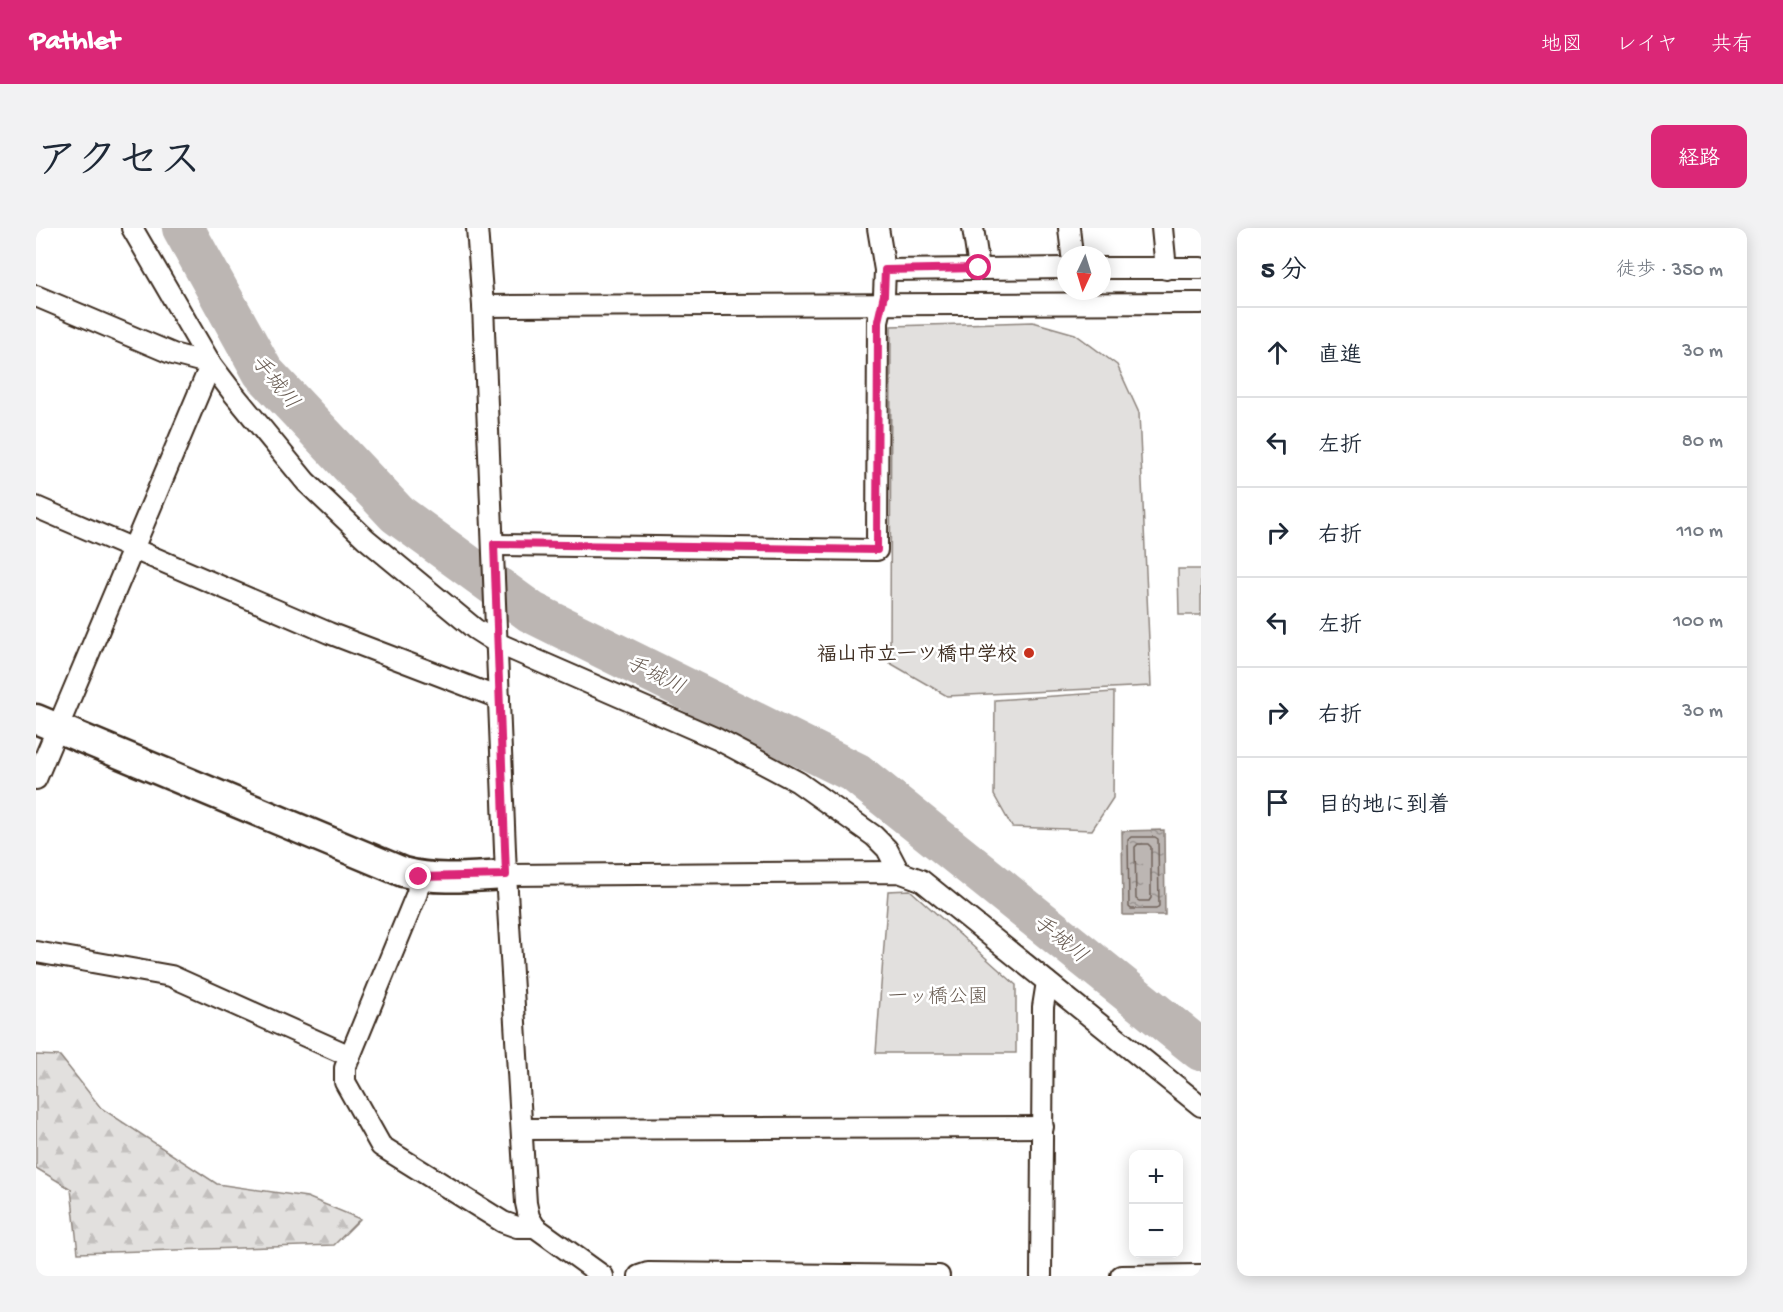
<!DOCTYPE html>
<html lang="ja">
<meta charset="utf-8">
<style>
body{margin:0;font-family:"Gochi Hand","Klee One",sans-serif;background:#f2f2f3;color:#1f2937}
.controls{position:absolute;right:18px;bottom:18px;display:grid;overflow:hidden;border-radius:12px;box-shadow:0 3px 15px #0003}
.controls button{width:54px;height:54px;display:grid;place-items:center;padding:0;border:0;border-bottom:2px solid #e0e1e3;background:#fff;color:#1f2937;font:30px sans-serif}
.compass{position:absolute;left:1021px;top:18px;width:54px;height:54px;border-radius:50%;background:#fff;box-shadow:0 3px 15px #0003;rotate:184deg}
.stop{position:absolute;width:18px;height:18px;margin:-14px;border:4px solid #db2777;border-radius:50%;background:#fff}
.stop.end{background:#db2777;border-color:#fff;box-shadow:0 2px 6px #0008}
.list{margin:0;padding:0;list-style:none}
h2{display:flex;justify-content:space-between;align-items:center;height:78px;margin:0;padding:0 24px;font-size:26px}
h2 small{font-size:20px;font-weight:400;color:#747a83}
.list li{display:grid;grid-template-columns:39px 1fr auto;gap:18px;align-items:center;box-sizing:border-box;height:90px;padding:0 24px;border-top:2px solid #e0e1e3}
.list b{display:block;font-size:22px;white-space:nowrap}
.list em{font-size:20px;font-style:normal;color:#747a83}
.icon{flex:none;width:33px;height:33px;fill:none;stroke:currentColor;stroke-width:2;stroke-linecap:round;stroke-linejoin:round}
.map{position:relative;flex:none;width:1165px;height:1048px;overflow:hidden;border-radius:12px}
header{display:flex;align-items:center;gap:36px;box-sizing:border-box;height:84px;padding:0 30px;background:#db2777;color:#fff}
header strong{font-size:28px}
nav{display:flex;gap:33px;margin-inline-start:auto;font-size:21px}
.intro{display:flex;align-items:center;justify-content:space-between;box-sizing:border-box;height:144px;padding:0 36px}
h1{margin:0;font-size:42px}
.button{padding:15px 27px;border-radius:12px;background:#db2777;color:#fff;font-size:21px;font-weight:700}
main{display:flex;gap:36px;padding:0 36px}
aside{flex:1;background:#fff;border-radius:12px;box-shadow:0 3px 15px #0003}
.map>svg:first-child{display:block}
.green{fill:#e2e0de;stroke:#8e857e;stroke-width:1.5}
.forest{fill:url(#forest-firs);stroke:#8e857e;stroke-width:1.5}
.water{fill:url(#water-ripples);stroke:#887e77;stroke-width:1.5}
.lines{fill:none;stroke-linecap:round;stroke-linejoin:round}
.shore{stroke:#6f625a;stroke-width:1.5}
.river{stroke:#bcb6b3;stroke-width:42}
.street-casing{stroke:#3b2a1e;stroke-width:24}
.secondary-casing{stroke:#3b2a1e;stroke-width:33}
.street{stroke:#fff;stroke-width:20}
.secondary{stroke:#fff;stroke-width:28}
.route{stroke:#db2777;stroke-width:8}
.poi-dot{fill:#c8321e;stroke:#fff;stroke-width:2}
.labels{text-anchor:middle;stroke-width:5;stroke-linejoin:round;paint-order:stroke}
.poi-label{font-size:20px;font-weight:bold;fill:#3b2a1e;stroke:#fff;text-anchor:end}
.park-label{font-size:20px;fill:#65584e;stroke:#fff}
.water-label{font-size:21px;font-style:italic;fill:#685b52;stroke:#fff}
</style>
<header>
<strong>Pathlet</strong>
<nav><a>地図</a><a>レイヤ</a><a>共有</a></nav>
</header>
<div class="intro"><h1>アクセス</h1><a class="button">経路</a></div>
<main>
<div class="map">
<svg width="1165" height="1048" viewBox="0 0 1165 1048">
<defs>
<pattern id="forest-firs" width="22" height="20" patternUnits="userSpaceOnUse" patternTransform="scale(1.5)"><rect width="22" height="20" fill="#e2e0de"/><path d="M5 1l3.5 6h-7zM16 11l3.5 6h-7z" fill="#c3c0be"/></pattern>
<pattern id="water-ripples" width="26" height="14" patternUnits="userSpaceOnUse" patternTransform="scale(1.5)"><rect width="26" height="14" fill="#bcb6b3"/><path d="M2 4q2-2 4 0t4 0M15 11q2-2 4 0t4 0" fill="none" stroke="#9a9491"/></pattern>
</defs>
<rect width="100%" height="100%" fill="#fff"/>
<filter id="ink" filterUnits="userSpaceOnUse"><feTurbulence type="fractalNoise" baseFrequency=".0167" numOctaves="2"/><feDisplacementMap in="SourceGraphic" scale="12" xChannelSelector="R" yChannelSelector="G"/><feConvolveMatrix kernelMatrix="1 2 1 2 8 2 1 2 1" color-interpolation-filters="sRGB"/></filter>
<g filter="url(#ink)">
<g class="green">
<polygon points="997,94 1039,106 1081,137 1103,185 1115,458 911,468 854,435 855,98"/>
<polygon points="1142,341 1165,341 1165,387 1143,387"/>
<polygon points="1078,464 1077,570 1056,602 976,599 958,567 959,472"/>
<polygon points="874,662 980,757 980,825 840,825 852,663"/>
</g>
<polygon class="forest" points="0,827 24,828 65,880 181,956 271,969 324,991 298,1017 42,1025 35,961 0,940"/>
<polygon class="water" points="1128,602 1129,687 1087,687 1086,603"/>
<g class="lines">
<g class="shore">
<polygon points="1095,609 1119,609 1122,611 1123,678 1120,681 1095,681 1093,679 1092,612"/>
<polygon points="1102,616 1112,616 1115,619 1115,670 1113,673 1103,673 1100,671 1099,619"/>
</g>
<polyline class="river" points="147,0 227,144 361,286 495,384 820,545 1165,822"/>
<g class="street-casing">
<g id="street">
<polyline points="96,0 175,136 197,165 270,254 330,311 439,401 461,415 681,511 762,554 838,608 851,621 863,644"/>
<polyline points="441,0 447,78 470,647 490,975 493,989 499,999 567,1048"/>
<polyline points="937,0 943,40"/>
<polyline points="1033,0 1036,27"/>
<polyline points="1126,0 1130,41"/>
<polyline points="1066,40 1165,40"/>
<polyline points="849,42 1030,40"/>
<polyline points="0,68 137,126 175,136 0,551"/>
<polyline points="447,78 1165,75"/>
<polyline points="0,279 293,405 463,470"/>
<polyline points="458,317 841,322 842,93 848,67 849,42 842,0"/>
<polyline points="470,647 863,644 885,652 1165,878"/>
<polyline points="0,724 135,748 314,828 309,840 309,854 345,918 467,994 481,999 499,999"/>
<polyline points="314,828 381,665 383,649"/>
<polyline points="486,901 1007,899"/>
<polyline points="603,1048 612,1045 903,1048"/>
<polyline points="1005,1048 1007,779 1011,754"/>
<polyline points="1085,1048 1165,1047"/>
</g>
</g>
<g class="secondary-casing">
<path id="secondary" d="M0,491L367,644C400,653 436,649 470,647"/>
</g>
<use href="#street" class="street"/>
<use href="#secondary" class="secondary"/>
</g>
</g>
<g class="lines" filter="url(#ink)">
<polyline class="route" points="383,649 470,647 458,316 841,322 842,93 848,67 849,42 943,40"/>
</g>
<circle class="poi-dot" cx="993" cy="425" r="6"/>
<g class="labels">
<g class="poi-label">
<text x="981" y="432">福山市立一ツ橋中学校</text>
</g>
<g class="park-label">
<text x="902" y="774">一ッ橋公園</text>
</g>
<g class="water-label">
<text transform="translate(240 153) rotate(51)" y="7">手城川</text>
<text transform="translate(620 446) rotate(26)" y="7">手城川</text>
<text transform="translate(1025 710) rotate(39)" y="7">手城川</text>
</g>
</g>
</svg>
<div class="controls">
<button>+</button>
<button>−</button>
</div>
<svg class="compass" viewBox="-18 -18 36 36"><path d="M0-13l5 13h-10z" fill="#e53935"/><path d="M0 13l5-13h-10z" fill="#747a83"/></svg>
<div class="stop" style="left:943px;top:40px"></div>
<div class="stop end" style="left:383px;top:649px"></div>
</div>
<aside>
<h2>5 分<small>徒歩 · 350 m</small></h2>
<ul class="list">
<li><svg class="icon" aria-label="ahead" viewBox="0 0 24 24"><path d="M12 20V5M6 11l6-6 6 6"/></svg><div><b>直進</b></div><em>30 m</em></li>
<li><svg class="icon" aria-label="left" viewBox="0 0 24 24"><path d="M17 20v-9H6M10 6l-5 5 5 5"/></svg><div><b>左折</b></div><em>80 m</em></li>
<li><svg class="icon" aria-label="right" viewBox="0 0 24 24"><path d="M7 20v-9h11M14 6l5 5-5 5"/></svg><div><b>右折</b></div><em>110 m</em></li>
<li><svg class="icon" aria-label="left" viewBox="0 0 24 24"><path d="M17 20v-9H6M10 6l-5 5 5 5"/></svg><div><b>左折</b></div><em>100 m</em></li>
<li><svg class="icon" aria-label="right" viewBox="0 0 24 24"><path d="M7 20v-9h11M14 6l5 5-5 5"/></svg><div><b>右折</b></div><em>30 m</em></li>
<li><svg class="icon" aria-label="arrive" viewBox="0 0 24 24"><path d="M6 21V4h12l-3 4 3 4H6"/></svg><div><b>目的地に到着</b></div></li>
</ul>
</aside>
</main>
